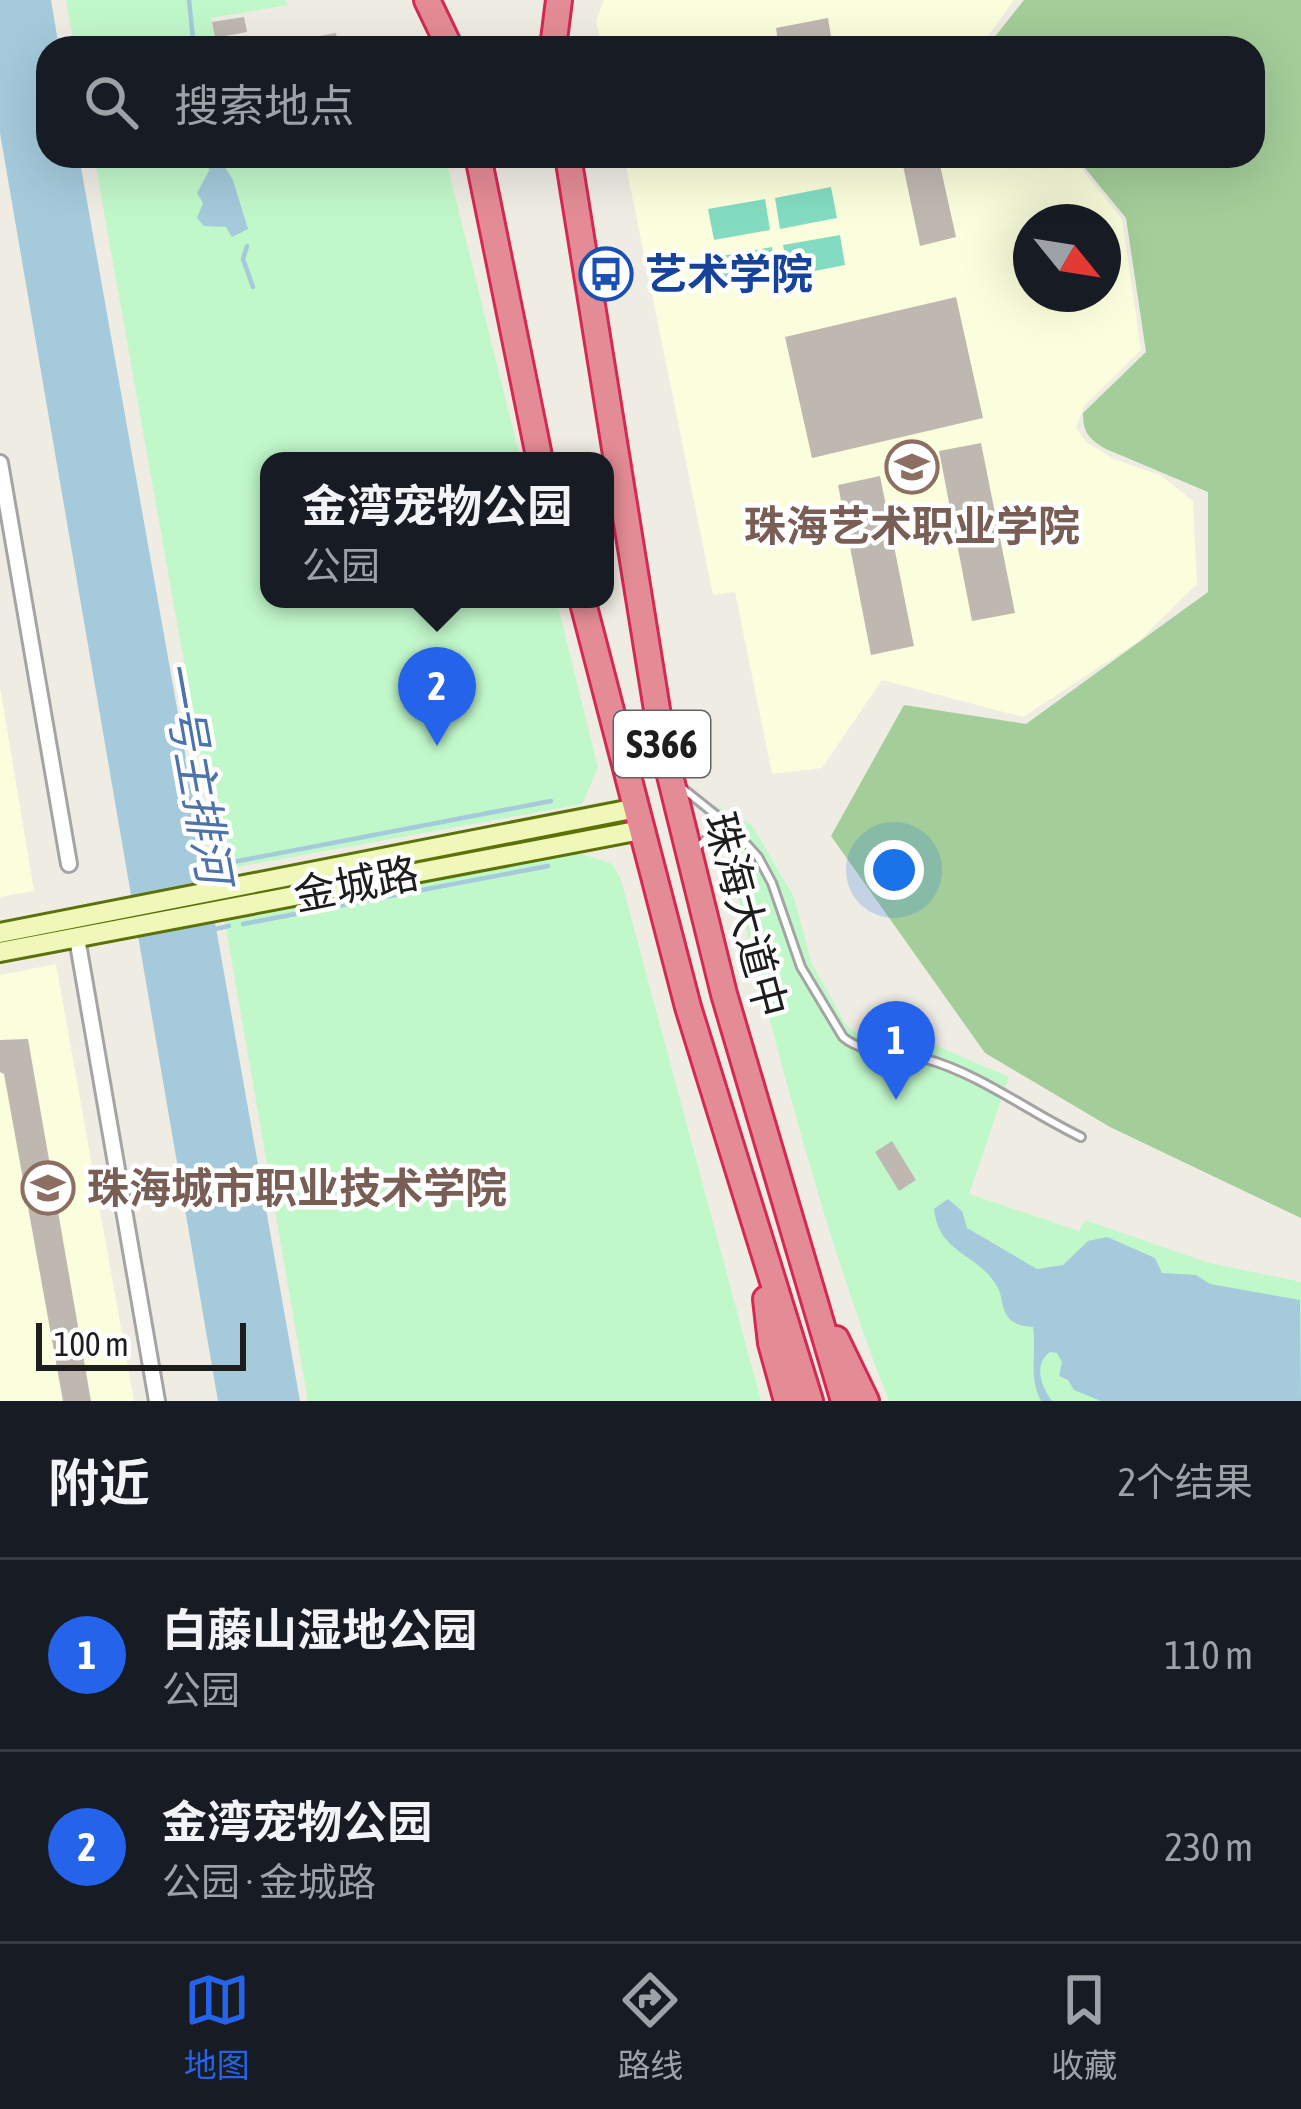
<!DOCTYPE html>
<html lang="zh">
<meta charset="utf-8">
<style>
body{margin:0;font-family:"Asap Condensed","Noto Sans SC",sans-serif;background:#20242c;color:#f1f3f6}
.compass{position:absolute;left:1013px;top:204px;width:108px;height:108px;border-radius:50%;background:#171b24;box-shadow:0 12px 48px #0002;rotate:120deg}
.scale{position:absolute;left:36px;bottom:30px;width:210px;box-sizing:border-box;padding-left:12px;border:6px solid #1d1d1d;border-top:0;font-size:33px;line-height:42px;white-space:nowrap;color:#1d1d1d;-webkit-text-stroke:9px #fff;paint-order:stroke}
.you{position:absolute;left:894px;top:870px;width:42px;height:42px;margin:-30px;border:9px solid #fff;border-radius:50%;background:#1a73e8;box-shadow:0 0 0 18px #1a73e833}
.badge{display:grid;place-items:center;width:78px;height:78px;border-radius:50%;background:#2563eb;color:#fff;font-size:39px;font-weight:700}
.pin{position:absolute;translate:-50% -99px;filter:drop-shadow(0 3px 6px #0008)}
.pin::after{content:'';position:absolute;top:63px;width:42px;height:36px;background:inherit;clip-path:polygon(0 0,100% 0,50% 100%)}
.popup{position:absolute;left:260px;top:452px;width:354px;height:156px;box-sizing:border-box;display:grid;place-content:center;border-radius:24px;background:#171b24;filter:drop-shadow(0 3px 9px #0005);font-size:39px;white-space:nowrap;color:#9ea1a6}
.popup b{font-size:45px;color:#f1f3f6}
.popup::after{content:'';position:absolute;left:50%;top:100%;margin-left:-24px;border:24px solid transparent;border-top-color:#171b24}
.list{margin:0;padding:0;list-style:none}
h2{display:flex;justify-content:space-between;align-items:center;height:156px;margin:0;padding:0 48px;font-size:51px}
h2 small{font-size:39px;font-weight:400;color:#9ea1a6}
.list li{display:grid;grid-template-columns:78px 1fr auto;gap:36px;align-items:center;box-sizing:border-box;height:192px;padding:0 48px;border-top:3px solid #363941}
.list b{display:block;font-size:45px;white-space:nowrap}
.list p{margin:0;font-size:39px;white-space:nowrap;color:#9ea1a6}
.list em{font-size:39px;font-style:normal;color:#9ea1a6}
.icon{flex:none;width:66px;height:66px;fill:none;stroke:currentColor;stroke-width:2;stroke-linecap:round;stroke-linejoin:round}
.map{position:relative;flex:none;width:1301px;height:1401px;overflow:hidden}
.search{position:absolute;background:#171b24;box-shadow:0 12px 48px #0002;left:36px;right:36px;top:36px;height:132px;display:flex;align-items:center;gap:30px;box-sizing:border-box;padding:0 42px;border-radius:36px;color:#9ea1a6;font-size:45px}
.sheet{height:540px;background:#171b24}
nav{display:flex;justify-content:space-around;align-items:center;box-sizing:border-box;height:168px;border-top:3px solid #363941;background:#171b24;font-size:33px;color:#9ea1a6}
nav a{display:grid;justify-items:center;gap:6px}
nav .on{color:#2563eb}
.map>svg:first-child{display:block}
.education{fill:#fbfedc;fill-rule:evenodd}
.forest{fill:#a3cd99}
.park{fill:#c1f8ca}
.pitch{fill:#83dcc1}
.water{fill:#a4cadb}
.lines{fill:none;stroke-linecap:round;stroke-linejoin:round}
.stream{stroke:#a4cadb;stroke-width:4.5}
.building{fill:#bfb8b0}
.lane-casing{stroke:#a4a4a4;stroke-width:12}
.street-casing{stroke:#a4a4a4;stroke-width:20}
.secondary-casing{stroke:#5c7107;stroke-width:24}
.highway-casing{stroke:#d52853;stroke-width:30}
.lane{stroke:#fff;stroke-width:6}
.street{stroke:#fff;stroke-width:14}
.secondary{stroke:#eff8b8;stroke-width:18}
.highway{stroke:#e48c95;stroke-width:24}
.labels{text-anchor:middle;stroke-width:9;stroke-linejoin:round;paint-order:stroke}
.shield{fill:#fff;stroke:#616161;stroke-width:3}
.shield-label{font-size:39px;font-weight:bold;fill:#1d1d1d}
.transit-label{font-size:42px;font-weight:bold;fill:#164399;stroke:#fff;text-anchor:start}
.education-label{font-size:42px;font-weight:bold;fill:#785e54;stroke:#fff}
.street-label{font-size:42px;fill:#1d1d1d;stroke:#fff}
.water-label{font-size:45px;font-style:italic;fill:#4c73aa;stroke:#fff}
</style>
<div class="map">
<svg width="1301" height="1401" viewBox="0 0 1301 1401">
<rect width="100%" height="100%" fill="#eeece3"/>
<g class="education">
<polygon points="604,0 1014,0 979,48 602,48 596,21"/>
<path d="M624,156H1071L1122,219L1141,350L1084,406L1076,428L1086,442L1114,459L1160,475L1193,501L1197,584L1139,641L1023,717L882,680L822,768L772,774L735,592L713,595ZM1031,222H1103V294H1031Z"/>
<polygon points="0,687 34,891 0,897"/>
<polygon points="56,964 134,1401 0,1401 0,975"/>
</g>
<path class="forest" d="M1024,0H1301V1218L1110,1127L985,1053L831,836L904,705L1026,724L1208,592V492L1106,449C1089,439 1083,433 1083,413L1146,352L1126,218L1075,156H1253V48H986Z"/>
<g class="park">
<polygon points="66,0 286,0 288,5 211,18 215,48 75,48"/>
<polygon points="94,156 445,156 521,461 269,461 269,599 556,599 598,768 582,804 221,870"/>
<path d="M714,805L751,824L794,897L811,962L846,1025L859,1035L930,1043L1009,1077L969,1194L1079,1231L1085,1220L1209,1263L1301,1282V1401H889C813,1208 767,1005 714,805Z"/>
<polygon points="576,852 612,864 621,880 761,1401 308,1401 225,922"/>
</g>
<g class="pitch">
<polygon points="831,187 837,218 780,229 775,198"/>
<polygon points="765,199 770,230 714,240 708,209"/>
<polygon points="840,235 845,265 789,276 783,245"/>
<polygon points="772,247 778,278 722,288 716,257"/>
</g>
<g class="water">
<polygon points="0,0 51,0 59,48 48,48 48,156 79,156 300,1401 218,1401 0,133"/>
<polygon points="221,161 233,180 248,229 232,237 226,227 204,226 197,218 203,203 197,193 211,167"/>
<path d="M948,1199L962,1211L967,1228L1037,1269L1063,1265L1088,1241L1107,1237L1155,1258L1162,1273L1196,1275L1210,1284L1300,1300L1301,1401H1101L1074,1390L1068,1380L1059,1376L1062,1362L1057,1353L1050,1352C1033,1365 1041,1386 1052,1401H1041C1028,1377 1037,1353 1033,1327C1024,1326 1013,1325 1007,1316C1002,1308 1002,1296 998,1288C978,1252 939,1255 934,1209Z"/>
</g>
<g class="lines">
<g class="stream">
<polyline points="189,0 194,48"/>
<polyline points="205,156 213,172"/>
<polyline points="247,246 243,259 253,287"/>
<polyline points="233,862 551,801"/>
<polyline points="243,924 548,866"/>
<polyline points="211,930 229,926"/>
</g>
</g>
<g class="building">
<polygon points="244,17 247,32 215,38 212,22"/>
<polygon points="828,18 833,48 779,48 776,28"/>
<polygon points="336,33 339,48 288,48 287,42"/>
<polygon points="901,156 938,156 956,237 920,246"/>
<polygon points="956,297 983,418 812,458 785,337"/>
<polygon points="981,443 1015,613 972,621 939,451"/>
<polygon points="880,476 914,646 871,655 838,485"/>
<polygon points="28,1039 91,1401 63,1401 4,1074 0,1072 0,1040"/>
<polygon points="892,1141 916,1180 899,1191 875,1152"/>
</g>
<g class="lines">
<g class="lane-casing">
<g id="lane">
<path d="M681,787L731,827L758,857L772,883L801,967L843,1037C864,1055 897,1051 923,1058C981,1074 1027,1111 1081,1137"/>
<polyline points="694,850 718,829 732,833"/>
</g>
</g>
<g class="street-casing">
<g id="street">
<polyline points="0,463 69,864"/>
<polyline points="77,938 157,1401"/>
</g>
</g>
<g class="secondary-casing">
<g id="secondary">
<polyline points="0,933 637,808"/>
<polyline points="0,952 641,830"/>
</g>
</g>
<g class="highway-casing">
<g id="highway">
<polyline points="427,0 450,48"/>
<polyline points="553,48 559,0"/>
<polyline points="478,156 540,461"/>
<polyline points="568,156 663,747 724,994 844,1401"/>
<polyline points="582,599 688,1007 810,1401"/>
<polyline points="766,1299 771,1343 787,1401"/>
<polyline points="836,1339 866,1401"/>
</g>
</g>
<use href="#lane" class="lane"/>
<use href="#street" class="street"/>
<use href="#secondary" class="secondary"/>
<use href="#highway" class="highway"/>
</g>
<defs>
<g id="bus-ring" transform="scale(2.7)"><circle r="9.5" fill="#fff" stroke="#1a4fb4" stroke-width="1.5"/><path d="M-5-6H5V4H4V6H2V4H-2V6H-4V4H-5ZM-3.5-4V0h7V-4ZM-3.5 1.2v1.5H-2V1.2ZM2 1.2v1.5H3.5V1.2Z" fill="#1a4fb4"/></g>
<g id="university-ring" transform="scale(2.7)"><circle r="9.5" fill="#fff" stroke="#8d6e63" stroke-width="1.5"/><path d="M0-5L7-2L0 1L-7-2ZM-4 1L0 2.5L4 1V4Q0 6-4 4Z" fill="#8d6e63"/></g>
</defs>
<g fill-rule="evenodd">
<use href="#bus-ring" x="606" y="274"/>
<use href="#university-ring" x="912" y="467"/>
<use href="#university-ring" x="48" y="1188"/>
</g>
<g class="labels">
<rect class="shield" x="614" y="711" width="96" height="66" rx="9"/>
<g class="shield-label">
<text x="662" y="758">S366</text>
</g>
<g class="transit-label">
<text x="645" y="289">艺术学院</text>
</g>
<g class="education-label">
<text x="912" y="541">珠海艺术职业学院</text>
<text x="87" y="1203" text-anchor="start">珠海城市职业技术学院</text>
</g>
<g class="street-label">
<text transform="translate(356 884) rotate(-11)" y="15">金城路</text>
<text transform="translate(746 915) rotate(75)" y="15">珠海大道中</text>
</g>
<g class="water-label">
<text transform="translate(196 772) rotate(80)" y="16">一号主排河</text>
</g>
</g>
</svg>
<svg class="compass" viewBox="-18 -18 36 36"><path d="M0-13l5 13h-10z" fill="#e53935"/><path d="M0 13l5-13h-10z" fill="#9ea1a6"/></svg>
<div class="scale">100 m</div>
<div class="you"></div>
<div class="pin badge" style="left:896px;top:1100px">1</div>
<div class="pin badge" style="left:437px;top:746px">2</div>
<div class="popup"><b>金湾宠物公园</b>公园</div>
<div class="search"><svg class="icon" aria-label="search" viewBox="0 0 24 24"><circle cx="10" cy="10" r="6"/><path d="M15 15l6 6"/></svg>搜索地点</div>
</div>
<section class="sheet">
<h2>附近<small>2个结果</small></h2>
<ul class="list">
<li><span class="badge">1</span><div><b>白藤山湿地公园</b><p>公园</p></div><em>110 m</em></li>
<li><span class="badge">2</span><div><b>金湾宠物公园</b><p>公园 · 金城路</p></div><em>230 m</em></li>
</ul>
</section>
<nav>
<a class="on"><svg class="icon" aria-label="map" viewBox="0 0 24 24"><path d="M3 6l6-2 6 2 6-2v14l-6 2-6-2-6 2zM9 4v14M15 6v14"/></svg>地图</a>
<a><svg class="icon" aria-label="directions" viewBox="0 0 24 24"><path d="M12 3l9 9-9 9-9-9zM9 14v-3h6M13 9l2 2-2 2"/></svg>路线</a>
<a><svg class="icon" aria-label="saved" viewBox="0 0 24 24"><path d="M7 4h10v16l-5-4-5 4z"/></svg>收藏</a>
</nav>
